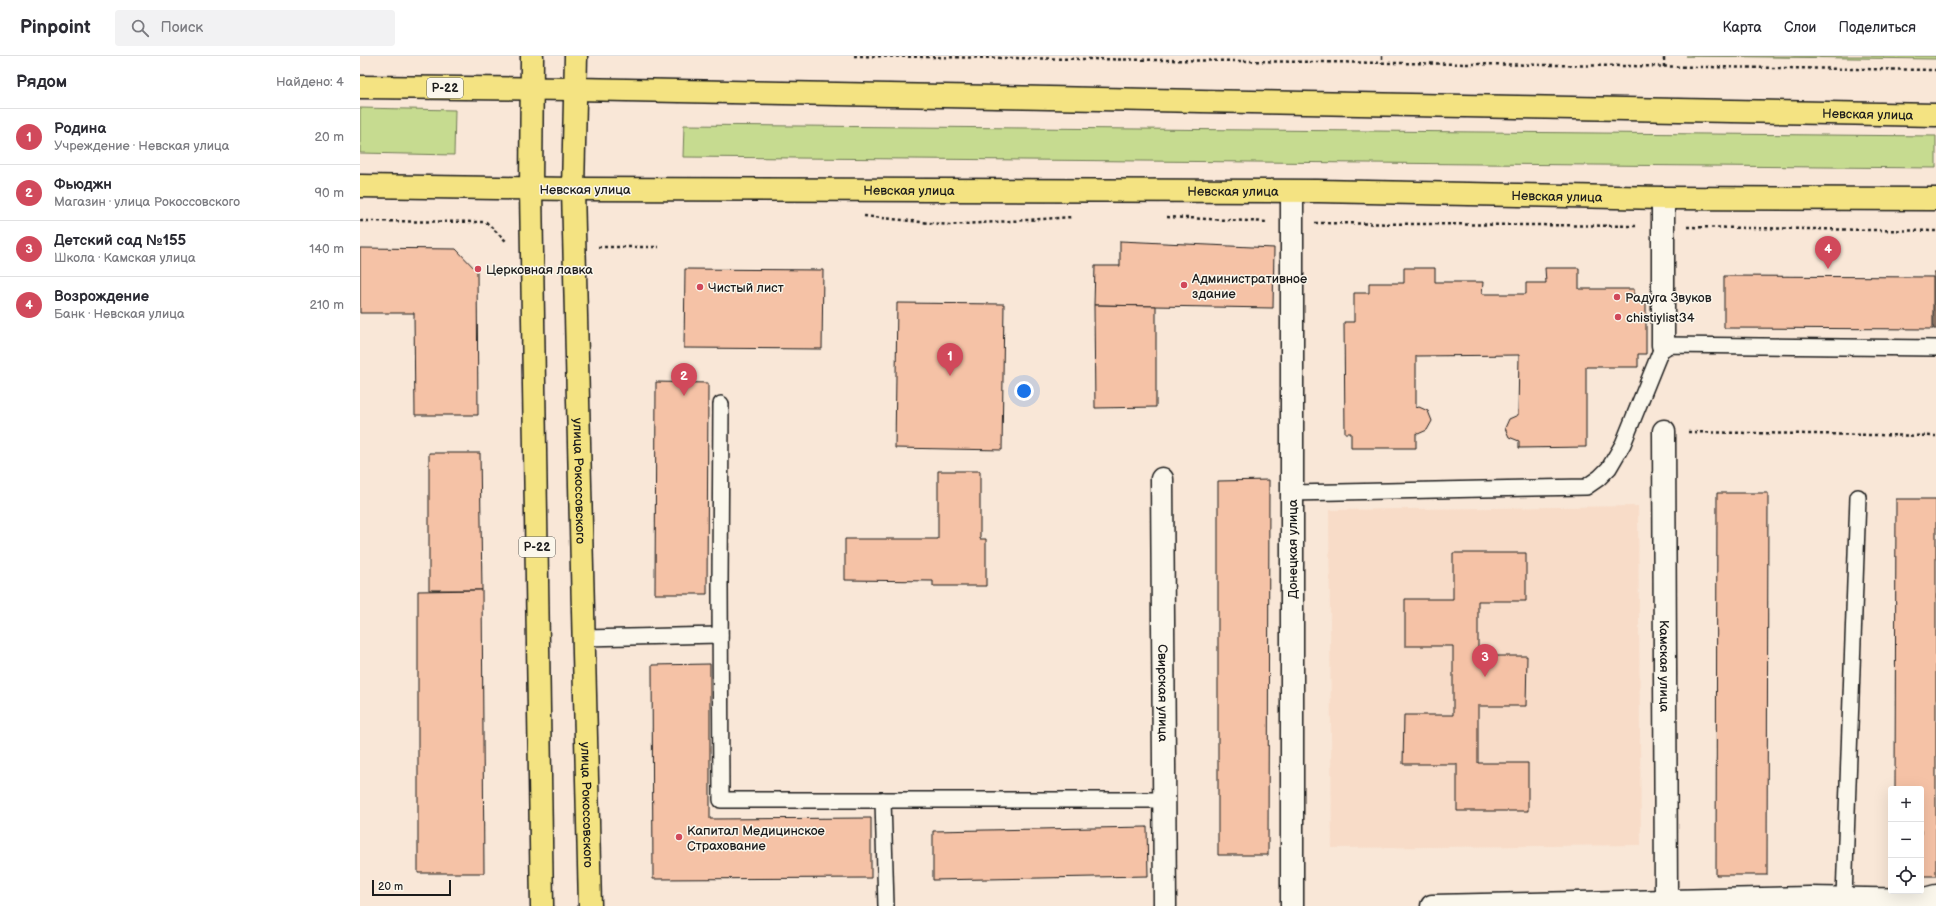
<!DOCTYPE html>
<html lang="ru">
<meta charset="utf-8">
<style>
body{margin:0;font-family:"Balsamiq Sans",sans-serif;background:#f2f2f3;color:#2b2b33}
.controls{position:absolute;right:12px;bottom:12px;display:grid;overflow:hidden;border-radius:4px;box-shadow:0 4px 16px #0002}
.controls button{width:36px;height:36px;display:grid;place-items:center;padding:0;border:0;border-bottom:1px solid #e1e1e2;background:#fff;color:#2b2b33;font:20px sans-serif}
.scale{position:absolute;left:12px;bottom:10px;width:79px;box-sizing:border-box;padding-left:4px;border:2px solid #1c1c1c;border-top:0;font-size:11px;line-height:14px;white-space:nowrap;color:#1c1c1c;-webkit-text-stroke:3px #fbf7ec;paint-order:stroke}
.you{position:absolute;left:664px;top:335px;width:14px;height:14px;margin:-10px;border:3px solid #fff;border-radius:50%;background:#1a73e8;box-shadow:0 0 0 6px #1a73e833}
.badge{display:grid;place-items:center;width:26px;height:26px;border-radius:50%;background:#d1495b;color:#fff;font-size:13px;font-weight:700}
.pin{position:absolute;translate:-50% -33px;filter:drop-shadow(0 1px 2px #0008)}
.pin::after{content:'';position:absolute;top:21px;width:14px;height:12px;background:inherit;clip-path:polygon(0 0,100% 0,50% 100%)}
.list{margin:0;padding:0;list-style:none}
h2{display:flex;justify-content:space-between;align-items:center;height:52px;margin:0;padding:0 16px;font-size:17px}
h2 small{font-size:13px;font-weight:400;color:#7c7c81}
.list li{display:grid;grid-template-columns:26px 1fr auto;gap:12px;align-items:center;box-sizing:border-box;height:56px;padding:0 16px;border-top:1px solid #e1e1e2}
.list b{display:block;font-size:15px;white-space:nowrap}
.list p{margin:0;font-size:13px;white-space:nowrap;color:#7c7c81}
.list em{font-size:13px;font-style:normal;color:#7c7c81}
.icon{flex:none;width:22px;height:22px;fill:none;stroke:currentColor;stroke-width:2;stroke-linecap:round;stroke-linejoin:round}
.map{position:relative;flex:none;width:1576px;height:850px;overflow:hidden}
header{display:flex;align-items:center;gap:24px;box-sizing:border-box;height:56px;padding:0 20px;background:#fff;border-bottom:1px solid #e1e1e2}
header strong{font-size:19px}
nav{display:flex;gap:22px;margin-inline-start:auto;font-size:14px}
.search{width:280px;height:36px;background:#f2f2f3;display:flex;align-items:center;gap:10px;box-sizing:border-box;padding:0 14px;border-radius:4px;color:#7c7c81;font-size:15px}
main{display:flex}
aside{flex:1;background:#fff}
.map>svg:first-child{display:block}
.built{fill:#f8dcc8}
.green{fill:#c6db90;stroke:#717c56}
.building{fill:#f5c2a6;stroke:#1c1c1c}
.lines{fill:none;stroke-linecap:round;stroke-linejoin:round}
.service-casing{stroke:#1c1c1c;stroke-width:18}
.minor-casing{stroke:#1c1c1c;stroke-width:25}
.primary-casing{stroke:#1c1c1c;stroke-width:25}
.trunk-casing{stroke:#1c1c1c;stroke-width:25}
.path{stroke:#1c1c1c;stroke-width:2.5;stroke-dasharray:3 3;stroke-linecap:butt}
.service{stroke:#fbf7ec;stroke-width:15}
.minor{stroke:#fbf7ec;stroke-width:22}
.primary{stroke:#f4e382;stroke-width:22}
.trunk{stroke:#f4e382;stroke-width:22}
.poi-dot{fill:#d1495b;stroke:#fbf7ec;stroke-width:1.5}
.labels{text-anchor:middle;stroke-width:3;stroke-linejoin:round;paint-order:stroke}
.shield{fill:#fbf7ec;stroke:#5f5e5a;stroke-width:1}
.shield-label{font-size:12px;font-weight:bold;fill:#1c1c1c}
.street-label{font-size:13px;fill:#1c1c1c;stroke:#fbf7ec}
.poi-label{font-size:13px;fill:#1c1c1c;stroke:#fbf7ec;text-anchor:start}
</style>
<header>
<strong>Pinpoint</strong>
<div class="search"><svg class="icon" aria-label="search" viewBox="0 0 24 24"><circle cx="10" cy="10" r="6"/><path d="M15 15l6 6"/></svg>Поиск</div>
<nav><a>Карта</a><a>Слои</a><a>Поделиться</a></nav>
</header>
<main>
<aside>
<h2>Рядом<small>Найдено: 4</small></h2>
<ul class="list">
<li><span class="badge">1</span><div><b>Родина</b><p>Учреждение · Невская улица</p></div><em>20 m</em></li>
<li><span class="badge">2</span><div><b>Фьюджн</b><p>Магазин · улица Рокоссовского</p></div><em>90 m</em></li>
<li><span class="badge">3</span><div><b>Детский сад №155</b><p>Школа · Камская улица</p></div><em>140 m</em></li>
<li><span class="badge">4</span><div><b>Возрождение</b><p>Банк · Невская улица</p></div><em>210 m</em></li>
</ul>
</aside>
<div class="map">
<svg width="1576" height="850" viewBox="0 0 1576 850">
<rect width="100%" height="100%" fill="#f9e7d7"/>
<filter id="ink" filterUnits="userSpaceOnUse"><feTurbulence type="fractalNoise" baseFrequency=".025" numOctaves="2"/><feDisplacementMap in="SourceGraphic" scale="8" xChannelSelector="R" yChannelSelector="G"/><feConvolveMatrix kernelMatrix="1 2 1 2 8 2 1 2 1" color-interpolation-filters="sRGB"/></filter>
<g filter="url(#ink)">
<polygon class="built" points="1278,450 1281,789 972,792 969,454"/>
<g class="green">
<polygon points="1576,0 1576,3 1326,0"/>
<polygon points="0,52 95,54 94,99 0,97"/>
<polygon points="324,69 1576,80 1576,112 323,101"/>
</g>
<g class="building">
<polygon points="760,185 914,192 913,252 734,249 735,210 760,210"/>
<polygon points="0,192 96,193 117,215 118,359 55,359 54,257 0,257"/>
<polygon points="1044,212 1075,212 1075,226 1123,226 1122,238 1166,238 1166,227 1186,227 1185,212 1219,212 1219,233 1274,233 1274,245 1286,246 1286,298 1278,298 1278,311 1226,311 1226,391 1159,392 1159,385 1149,381 1145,372 1149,363 1158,359 1159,299 1056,300 1056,352 1059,351 1068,355 1072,365 1067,374 1058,378 1056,377 1056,392 991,392 991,377 985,377 984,266 994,266 994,237 1009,237 1009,227 1044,227"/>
<polygon points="325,213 463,214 462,293 324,292"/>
<rect x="1574" y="216" width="2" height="57"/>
<polygon points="1364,220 1573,221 1573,273 1364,272"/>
<polygon points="537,247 644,248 642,394 535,392"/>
<polygon points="734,249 796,250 796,351 735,352"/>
<polygon points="296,326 348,327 347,538 295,538"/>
<polygon points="69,397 120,397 122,534 69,534"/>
<polygon points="578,415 620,415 620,483 626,483 626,530 573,530 573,525 485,524 485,483 578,483"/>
<polygon points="909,424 908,799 858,799 858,425"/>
<polygon points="1357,437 1408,437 1407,819 1356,819"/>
<polygon points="1536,443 1576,443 1576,820 1561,820 1561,733 1535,733"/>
<polygon points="1093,497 1166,497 1166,545 1118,545 1118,600 1167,600 1166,650 1118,650 1118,707 1168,707 1168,755 1097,755 1097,708 1043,708 1044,659 1093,659 1093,590 1045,590 1045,543 1093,543"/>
<polygon points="122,534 124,817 58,817 58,535"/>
<polygon points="350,608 350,763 511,762 511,822 293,823 292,609"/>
<polygon points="787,771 788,820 573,824 573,775"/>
</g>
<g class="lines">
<g class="service-casing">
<g id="service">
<polyline points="361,348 360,530 361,744 804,744"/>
<polyline points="932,437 1226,431 1239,422 1249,412 1263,388 1303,289 1576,292"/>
<polyline points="224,582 360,579"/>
<polyline points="523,744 526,850"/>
<polyline points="1484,842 1498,441"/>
</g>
</g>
<g class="minor-casing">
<g id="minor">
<polyline points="1303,142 1303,289"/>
<path id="s1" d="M1304,375L1306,844"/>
<path id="s2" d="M802,423L805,850"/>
<polyline points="932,850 932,136"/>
<polyline points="1072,850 1450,842 1561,844 1576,840"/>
</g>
</g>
<g class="primary-casing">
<g id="primary">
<path id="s3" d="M215,33L1576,59"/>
<path id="s4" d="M213,133L958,135L1303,142L1576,143"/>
</g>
</g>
<g class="trunk-casing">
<g id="trunk">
<polyline points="172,0 171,133 182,850"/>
<path id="s5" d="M216,0L213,133L230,850"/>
<polyline points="0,31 215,33"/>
<polyline points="0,130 213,133"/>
</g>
</g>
<g class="path">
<polyline points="494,0 1576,14"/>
<polyline points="1022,0 1022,7"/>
<polyline points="1304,11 1304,0"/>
<polyline points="504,160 589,169 713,161"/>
<polyline points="807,161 908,166"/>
<polyline points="0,165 126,166 147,186"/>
<polyline points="955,167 1278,170"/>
<polyline points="1327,171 1576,175"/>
<polyline points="238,191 299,191"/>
<polyline points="1328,376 1576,380"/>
</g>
<use href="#service" class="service"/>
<use href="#minor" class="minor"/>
<use href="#primary" class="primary"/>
<use href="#trunk" class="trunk"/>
</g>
</g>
<g class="poi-dot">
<circle cx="118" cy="213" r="4"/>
<circle cx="824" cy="229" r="4"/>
<circle cx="340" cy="231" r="4"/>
<circle cx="1257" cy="241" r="4"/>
<circle cx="1258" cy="261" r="4"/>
<circle cx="319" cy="781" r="4"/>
</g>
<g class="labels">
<g class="shield">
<rect x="67" y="22" width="36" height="20" rx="3"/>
<rect x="159" y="481" width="36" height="20" rx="3"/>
</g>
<g class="shield-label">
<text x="85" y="36">Р-22</text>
<text x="177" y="495">Р-22</text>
</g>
<g class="street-label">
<text dy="5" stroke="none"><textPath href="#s3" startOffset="1293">Невская улица</textPath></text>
<text x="225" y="138">Невская улица</text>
<text dy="5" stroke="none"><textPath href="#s4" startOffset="336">Невская улица</textPath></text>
<text dy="5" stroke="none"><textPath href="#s4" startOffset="660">Невская улица</textPath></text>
<text dy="5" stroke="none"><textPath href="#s4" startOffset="984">Невская улица</textPath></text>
<text dy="5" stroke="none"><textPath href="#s5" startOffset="425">улица Рокоссовского</textPath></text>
<text transform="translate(932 493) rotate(-90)" y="5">Донецкая улица</text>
<text dy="5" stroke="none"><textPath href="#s1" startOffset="235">Камская улица</textPath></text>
<text dy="5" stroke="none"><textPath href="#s2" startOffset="214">Свирская улица</textPath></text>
<text dy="5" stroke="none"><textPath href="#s5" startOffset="749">улица Рокоссовского</textPath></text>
</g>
<g class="poi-label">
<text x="126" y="218">Церковная лавка</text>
<text x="832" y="227">Административное<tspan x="832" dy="15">здание</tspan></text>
<text x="348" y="236">Чистый лист</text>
<text x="1265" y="246">Радуга Звуков</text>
<text x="1266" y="266">chistiylist34</text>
<text x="327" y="779">Капитал Медицинское<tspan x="327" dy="15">Страхование</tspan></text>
</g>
</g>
</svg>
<div class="controls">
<button>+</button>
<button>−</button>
<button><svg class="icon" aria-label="locate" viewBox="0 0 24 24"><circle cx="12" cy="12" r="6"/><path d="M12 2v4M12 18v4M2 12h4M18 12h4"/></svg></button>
</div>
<div class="scale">20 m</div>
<div class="you"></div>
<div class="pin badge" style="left:590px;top:320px">1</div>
<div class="pin badge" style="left:324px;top:340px">2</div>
<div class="pin badge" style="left:1125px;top:621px">3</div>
<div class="pin badge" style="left:1468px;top:213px">4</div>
</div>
</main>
